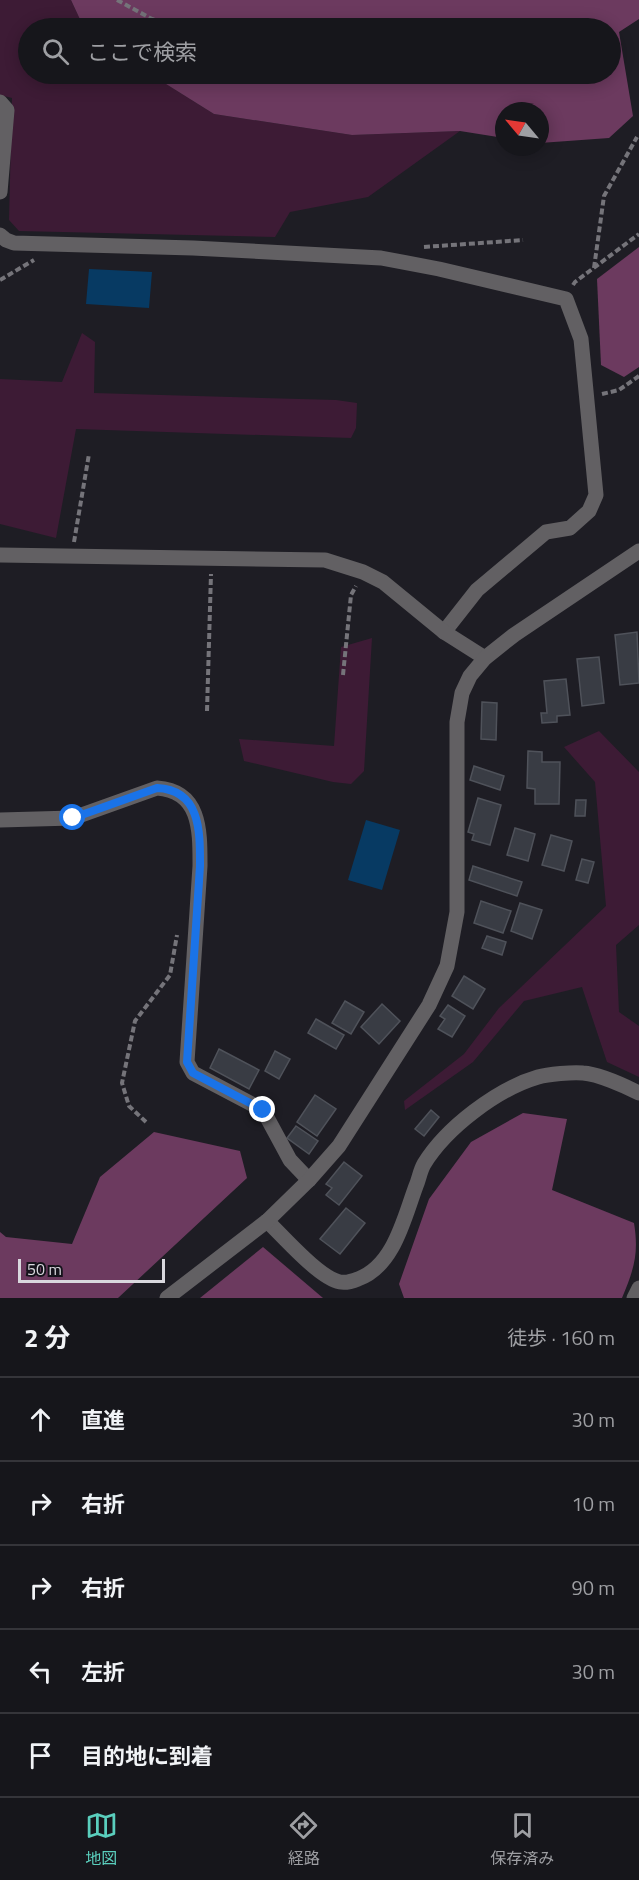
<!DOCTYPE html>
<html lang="ja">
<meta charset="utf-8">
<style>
body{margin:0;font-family:"Titillium Web","Noto Sans JP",sans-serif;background:#232328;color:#f1f3f6}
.compass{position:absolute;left:495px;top:102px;width:54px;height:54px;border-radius:50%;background:#16161b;box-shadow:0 3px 15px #0003;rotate:299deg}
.scale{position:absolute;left:18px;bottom:15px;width:147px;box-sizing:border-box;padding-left:6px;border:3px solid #d9d8de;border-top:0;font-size:16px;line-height:21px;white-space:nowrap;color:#d9d8de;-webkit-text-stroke:4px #15131b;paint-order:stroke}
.stop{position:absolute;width:18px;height:18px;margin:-14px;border:4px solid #1a73e8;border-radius:50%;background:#fff}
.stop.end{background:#1a73e8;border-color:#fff;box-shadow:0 2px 6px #0008}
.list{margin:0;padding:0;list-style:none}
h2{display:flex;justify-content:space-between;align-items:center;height:78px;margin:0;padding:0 24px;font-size:26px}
h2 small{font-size:20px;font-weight:400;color:#9e9fa3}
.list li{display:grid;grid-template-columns:39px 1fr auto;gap:18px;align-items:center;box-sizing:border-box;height:84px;padding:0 24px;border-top:2px solid #35353a}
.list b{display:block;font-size:22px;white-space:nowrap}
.list em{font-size:20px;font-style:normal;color:#9e9fa3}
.icon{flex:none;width:33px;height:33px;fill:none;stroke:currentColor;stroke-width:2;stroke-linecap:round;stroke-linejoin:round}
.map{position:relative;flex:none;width:639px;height:1298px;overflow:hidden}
.search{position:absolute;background:#16161b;box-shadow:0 3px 15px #0003;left:18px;right:18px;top:18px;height:66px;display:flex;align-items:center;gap:15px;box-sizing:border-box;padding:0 21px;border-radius:33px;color:#9e9fa3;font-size:22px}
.sheet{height:498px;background:#16161b}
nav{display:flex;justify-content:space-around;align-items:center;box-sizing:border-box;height:84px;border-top:2px solid #35353a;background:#16161b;font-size:16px;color:#9e9fa3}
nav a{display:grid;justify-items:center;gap:3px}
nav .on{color:#5acebd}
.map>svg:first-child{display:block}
.green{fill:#3d1b35}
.forest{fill:#6c3a5f}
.water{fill:#073a63}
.building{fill:#393c44;stroke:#4f525a;stroke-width:1.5}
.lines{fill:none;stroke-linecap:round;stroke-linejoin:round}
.path{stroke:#75747a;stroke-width:4;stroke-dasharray:6 3;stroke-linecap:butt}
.minor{stroke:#626063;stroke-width:15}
.route{stroke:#1a73e8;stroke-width:8}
</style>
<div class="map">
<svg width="639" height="1298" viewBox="0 0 639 1298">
<rect width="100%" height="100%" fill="#1e1d24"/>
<g class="green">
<polygon points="0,0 71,0 84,28 28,28 28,74 150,74 214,114 352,135 460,131 368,197 290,212 275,237 19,231 9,220 12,98 0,95"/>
<polygon points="82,333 95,342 94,393 336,400 357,403 356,428 351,438 76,429 56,538 0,524 0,379 62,382"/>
<polygon points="372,638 364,771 351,784 333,782 244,761 239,739 334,746 341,647"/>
<polygon points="599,731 639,772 639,925 616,945 619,1012 639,1026 639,1077 607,1062 582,987 524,1001 473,1062 405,1110 404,1101 464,1054 499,1008 606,906 595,782 564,747"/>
</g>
<g class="forest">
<polygon points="71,0 639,0 639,19 619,32 633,116 609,138 540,143 540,111 504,111 504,138 460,131 352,135 214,114 150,74 610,74 610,28 84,28"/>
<polygon points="639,247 639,367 624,377 601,365 597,279"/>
<path d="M523,1113L567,1119L552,1190L634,1223C639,1254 634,1269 622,1298H404L399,1284L429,1199L471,1142Z"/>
<polygon points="154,1132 240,1151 247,1178 118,1298 0,1298 0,1232 6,1237 72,1244 100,1177"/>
<polygon points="263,1247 323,1298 200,1298"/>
</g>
<g class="water">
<polygon points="89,269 152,272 149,308 86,304"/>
<polygon points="366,820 400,830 382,890 348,880"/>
</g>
<g class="building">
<polygon points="637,632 639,683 620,685 615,635"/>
<polygon points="599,657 604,703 582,706 577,659"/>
<polygon points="566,679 570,715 557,716 557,722 542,723 541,713 547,713 544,681"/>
<polygon points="482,702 497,703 496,740 481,739"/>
<polygon points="528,751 542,752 542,762 560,762 559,804 535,804 535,789 527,788"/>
<polygon points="474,766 504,776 500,790 470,780"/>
<polygon points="478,798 501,805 490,845 472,840 474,834 468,832"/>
<polygon points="576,800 586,800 585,816 575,816"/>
<polygon points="515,828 535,834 528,861 507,855"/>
<polygon points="551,835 572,841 564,871 542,865"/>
<polygon points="582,859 594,862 588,883 576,880"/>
<polygon points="473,866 522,882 517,896 469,880"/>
<polygon points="481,901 511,911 503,933 474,923"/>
<polygon points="520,903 542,910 532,939 511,931"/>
<polygon points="487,936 506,942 502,955 482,948"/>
<polygon points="464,976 485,989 473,1009 452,996"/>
<polygon points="345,1001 364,1012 351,1034 332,1023"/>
<polygon points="382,1004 400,1021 379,1044 361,1027"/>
<polygon points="448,1005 465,1016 452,1037 438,1029 445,1019 440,1016"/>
<polygon points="316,1019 344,1035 336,1049 308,1033"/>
<polygon points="219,1049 259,1070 249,1089 210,1068"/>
<polygon points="275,1051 290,1059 279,1079 265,1071"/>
<polygon points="315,1095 336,1109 317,1136 297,1122"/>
<polygon points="431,1110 439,1117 424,1136 415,1129"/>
<polygon points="296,1126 318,1141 309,1154 287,1138"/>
<polygon points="344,1162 362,1176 339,1205 326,1195 332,1188 326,1184"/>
<polygon points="346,1208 365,1223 340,1254 320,1239"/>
</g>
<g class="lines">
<g class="path">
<polyline points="117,0 152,19 186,28"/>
<polyline points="424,247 523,240"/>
<polyline points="594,268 604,196 637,137"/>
<polyline points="0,280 34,260"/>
<polyline points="573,285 575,282 639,234"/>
<polyline points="602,394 619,390 639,376"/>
<polyline points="74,542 89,454"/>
<polyline points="343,675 351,595 356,586"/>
<polyline points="207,711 211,574"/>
<polyline points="146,1122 129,1106 122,1083 135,1021 170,975 177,935"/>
</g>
<g class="minor">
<polyline points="0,102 7,110 0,192"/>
<polyline points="0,235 6,240 14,243 193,248 381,258 439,269 566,299 581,339 596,495 589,511 570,528 546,532 477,590 444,632"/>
<polyline points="0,555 325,560 363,572 383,582 444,632 485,658"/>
<path d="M0,820L73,818L157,788C201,791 200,831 200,866L187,1062L193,1073L263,1110L290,1160L309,1180"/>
<path d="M267,1221C283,1236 319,1278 340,1282C345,1283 353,1281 358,1279C394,1266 404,1218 416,1186C419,1179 420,1171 424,1164C446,1128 497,1089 538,1077C548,1074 573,1072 583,1073C598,1074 625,1086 639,1093"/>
<polyline points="167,1298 267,1221 309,1180 339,1146 429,1005 447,966 457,912 457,722 462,693 470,676 485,658 514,635 639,551"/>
<polyline points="634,1298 639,1288"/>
</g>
</g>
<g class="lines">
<path class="route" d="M73,818L157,788C201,790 200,832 200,866L187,1062L193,1073L263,1110"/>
</g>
</svg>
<svg class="compass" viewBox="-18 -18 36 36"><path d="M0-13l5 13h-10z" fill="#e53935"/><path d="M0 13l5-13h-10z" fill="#9e9fa3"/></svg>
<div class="scale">50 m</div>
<div class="stop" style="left:73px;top:818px"></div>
<div class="stop end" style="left:263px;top:1110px"></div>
<div class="search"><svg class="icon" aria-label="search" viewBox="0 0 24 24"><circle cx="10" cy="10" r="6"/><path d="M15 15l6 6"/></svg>ここで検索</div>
</div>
<section class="sheet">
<h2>2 分<small>徒歩 · 160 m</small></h2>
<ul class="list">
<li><svg class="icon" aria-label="ahead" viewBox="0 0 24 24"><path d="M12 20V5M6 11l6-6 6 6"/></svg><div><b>直進</b></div><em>30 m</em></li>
<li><svg class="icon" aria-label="right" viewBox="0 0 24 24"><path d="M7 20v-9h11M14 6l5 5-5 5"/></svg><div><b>右折</b></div><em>10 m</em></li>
<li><svg class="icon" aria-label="right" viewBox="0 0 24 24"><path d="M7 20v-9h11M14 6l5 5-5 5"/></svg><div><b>右折</b></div><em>90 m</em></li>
<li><svg class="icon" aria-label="left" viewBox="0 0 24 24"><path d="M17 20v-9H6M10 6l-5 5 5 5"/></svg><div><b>左折</b></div><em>30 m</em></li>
<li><svg class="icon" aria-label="arrive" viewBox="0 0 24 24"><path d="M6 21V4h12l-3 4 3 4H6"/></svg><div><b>目的地に到着</b></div></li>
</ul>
</section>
<nav>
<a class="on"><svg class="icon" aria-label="map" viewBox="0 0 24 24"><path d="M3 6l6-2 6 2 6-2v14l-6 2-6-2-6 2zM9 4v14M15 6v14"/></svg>地図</a>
<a><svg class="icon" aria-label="directions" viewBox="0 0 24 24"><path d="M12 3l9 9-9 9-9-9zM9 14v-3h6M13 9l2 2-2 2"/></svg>経路</a>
<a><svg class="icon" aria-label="saved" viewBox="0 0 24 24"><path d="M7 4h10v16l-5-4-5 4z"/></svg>保存済み</a>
</nav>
